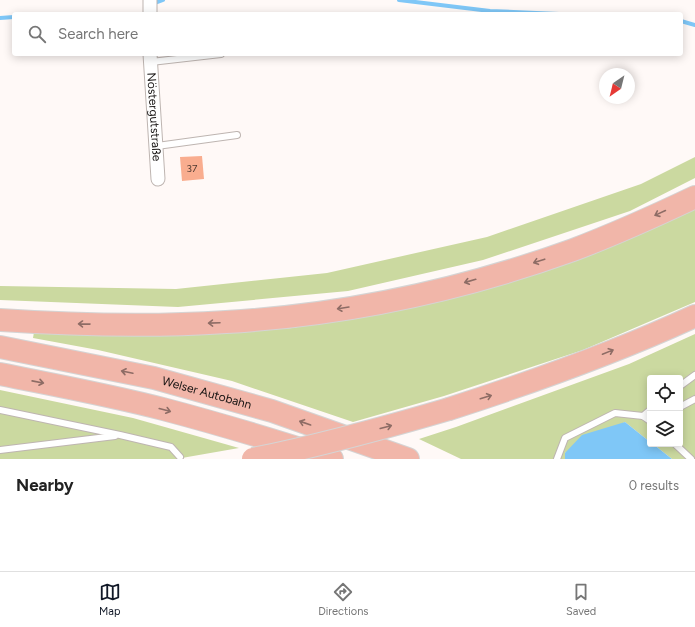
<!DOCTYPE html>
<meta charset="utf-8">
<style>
body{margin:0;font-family:Figtree,sans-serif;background:#f2f2f2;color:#222}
.controls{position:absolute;right:12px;bottom:12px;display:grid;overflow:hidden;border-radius:4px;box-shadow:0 2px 10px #0003}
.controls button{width:36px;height:36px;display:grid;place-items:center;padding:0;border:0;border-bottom:1px solid #e0e0e0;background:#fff;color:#222;font:20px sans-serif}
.compass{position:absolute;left:599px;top:68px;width:36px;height:36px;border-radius:50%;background:#fff;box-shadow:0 2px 10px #0003;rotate:215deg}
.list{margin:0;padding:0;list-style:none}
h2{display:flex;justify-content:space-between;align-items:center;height:52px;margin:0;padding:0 16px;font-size:17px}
h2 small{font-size:13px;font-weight:400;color:#767676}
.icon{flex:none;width:22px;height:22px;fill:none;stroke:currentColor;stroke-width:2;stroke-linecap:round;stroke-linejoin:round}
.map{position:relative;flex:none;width:695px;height:459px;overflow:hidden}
.search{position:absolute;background:#fff;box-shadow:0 2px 10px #0003;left:12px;right:12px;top:12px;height:44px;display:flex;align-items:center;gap:10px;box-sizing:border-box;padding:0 14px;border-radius:4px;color:#767676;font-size:15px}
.sheet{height:112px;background:#fff}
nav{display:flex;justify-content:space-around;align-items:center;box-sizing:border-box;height:56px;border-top:1px solid #e0e0e0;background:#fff;font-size:11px;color:#767676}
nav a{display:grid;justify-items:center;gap:2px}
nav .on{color:#111827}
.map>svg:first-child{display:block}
.green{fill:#cbd9a0}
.water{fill:#7fc7f7}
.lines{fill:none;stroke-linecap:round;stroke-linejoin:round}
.stream{stroke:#7fc7f7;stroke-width:4}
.building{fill:#f9ad8f}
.service-casing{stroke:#beb5b1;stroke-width:8}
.minor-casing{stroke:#beb5b1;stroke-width:15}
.motorway-casing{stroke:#d5d4d4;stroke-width:24}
.service{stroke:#fff;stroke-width:6}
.minor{stroke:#fff;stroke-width:13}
.motorway{stroke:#f1b6a9;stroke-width:22}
.motorway-bridge-casing{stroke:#d5d4d4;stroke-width:24;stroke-linecap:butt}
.motorway-bridge{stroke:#f1b6a9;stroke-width:22}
.oneway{stroke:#8e6c65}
.labels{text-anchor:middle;stroke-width:3;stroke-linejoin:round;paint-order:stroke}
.number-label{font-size:10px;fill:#4e3930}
.street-label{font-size:12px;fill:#151211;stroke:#fff}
</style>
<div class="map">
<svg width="695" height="459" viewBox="0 0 695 459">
<rect width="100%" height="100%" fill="#fff9f7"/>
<g class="green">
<polygon points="695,157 695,178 630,211 483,260 348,291 178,307 0,300 0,286 176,289 327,273 487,237 641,184"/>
<polygon points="695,208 695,302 583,350 444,396 353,422 232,381 98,350 33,338 34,332 160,336 292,328 443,301 561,263"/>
<polygon points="695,334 695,459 672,459 653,444 680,444 680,378 650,378 650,442 625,422 565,453 565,459 461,459 419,439 456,427 629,364"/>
<polygon points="0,390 133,418 239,448 176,459 0,459"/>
</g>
<polygon class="water" points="625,422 650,442 650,444 653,444 672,459 565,459 565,453 582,435"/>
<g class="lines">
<g class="stream">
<polyline points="399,0 490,11 559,14 636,14"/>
<polyline points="155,3 163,0"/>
<polyline points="0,18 14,17"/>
<polyline points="681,21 695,25"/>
</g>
</g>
<polygon class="building" points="202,156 204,179 182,181 180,157"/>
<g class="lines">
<g class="service-casing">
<g id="service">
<polyline points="151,62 221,54"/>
<polyline points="157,146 237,135"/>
<polyline points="680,386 695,375"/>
<polyline points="680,407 695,399"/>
<polyline points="0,410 120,435 171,447 180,457"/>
<polyline points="643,416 650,410"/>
<polyline points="675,444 691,459"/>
<polyline points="0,450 115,436"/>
<polyline points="557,459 565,438 615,413 643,416 650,421"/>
</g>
</g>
<g class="minor-casing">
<g id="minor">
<polyline points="150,14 150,0"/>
<path id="s1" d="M150,54L158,179"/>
</g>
</g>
<g class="motorway-casing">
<g id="motorway">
<path d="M0,320C75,325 151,327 226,322C344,315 462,290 573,250C615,234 655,216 695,197"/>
<path id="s2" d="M0,347L154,378L272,411L408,459"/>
<path d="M0,374C54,385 109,395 163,409C220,424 276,441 332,459"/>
<path d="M449,409C533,382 615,353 695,316"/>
</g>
</g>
<use href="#service" class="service"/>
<use href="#minor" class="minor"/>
<use href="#motorway" class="motorway"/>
<g class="motorway-bridge-casing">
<path id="motorway-bridge" d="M253,459C319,446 384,428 449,409"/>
</g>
<use href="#motorway-bridge" class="motorway-bridge"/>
</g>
<defs><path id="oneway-shaft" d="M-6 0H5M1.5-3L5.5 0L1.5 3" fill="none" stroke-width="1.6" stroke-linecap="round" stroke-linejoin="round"/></defs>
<g class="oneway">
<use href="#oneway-shaft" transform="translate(660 213) rotate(155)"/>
<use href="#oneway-shaft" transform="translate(539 261) rotate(162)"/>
<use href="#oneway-shaft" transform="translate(470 281) rotate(164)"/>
<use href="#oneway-shaft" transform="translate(343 308) rotate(171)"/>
<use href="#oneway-shaft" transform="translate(214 323) rotate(178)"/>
<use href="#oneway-shaft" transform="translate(84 324) rotate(-179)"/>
<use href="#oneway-shaft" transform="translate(608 352) rotate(-22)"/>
<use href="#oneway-shaft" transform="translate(127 372) rotate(-168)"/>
<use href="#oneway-shaft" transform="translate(38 382) rotate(11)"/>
<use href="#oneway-shaft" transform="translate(486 397) rotate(-17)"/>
<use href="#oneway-shaft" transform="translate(165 410) rotate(15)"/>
<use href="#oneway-shaft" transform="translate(305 423) rotate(-161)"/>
<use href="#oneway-shaft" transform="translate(386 427) rotate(-15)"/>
</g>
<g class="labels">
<g class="number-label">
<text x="192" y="172">37</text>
</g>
<g class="street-label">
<text dy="4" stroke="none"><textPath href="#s1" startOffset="63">Nöstergutstraße</textPath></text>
<text dy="4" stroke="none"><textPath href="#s2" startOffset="212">Welser Autobahn</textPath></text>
</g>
</g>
</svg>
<div class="controls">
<button><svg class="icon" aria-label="locate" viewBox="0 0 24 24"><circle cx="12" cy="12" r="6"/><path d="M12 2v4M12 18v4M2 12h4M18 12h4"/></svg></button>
<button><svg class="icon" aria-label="layers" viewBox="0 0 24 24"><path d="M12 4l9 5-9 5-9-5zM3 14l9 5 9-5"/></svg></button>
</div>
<svg class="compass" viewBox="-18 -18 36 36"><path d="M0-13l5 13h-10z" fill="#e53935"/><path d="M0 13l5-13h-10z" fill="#767676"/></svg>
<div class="search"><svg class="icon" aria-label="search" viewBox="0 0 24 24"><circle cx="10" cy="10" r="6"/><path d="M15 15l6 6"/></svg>Search here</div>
</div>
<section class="sheet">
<h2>Nearby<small>0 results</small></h2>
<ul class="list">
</ul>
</section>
<nav>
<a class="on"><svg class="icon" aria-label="map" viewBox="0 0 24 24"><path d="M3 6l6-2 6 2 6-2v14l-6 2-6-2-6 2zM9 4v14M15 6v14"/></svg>Map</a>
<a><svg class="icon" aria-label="directions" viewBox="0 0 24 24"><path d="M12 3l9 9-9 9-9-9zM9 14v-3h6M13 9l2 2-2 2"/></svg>Directions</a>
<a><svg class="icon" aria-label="saved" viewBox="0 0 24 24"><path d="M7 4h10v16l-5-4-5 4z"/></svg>Saved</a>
</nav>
